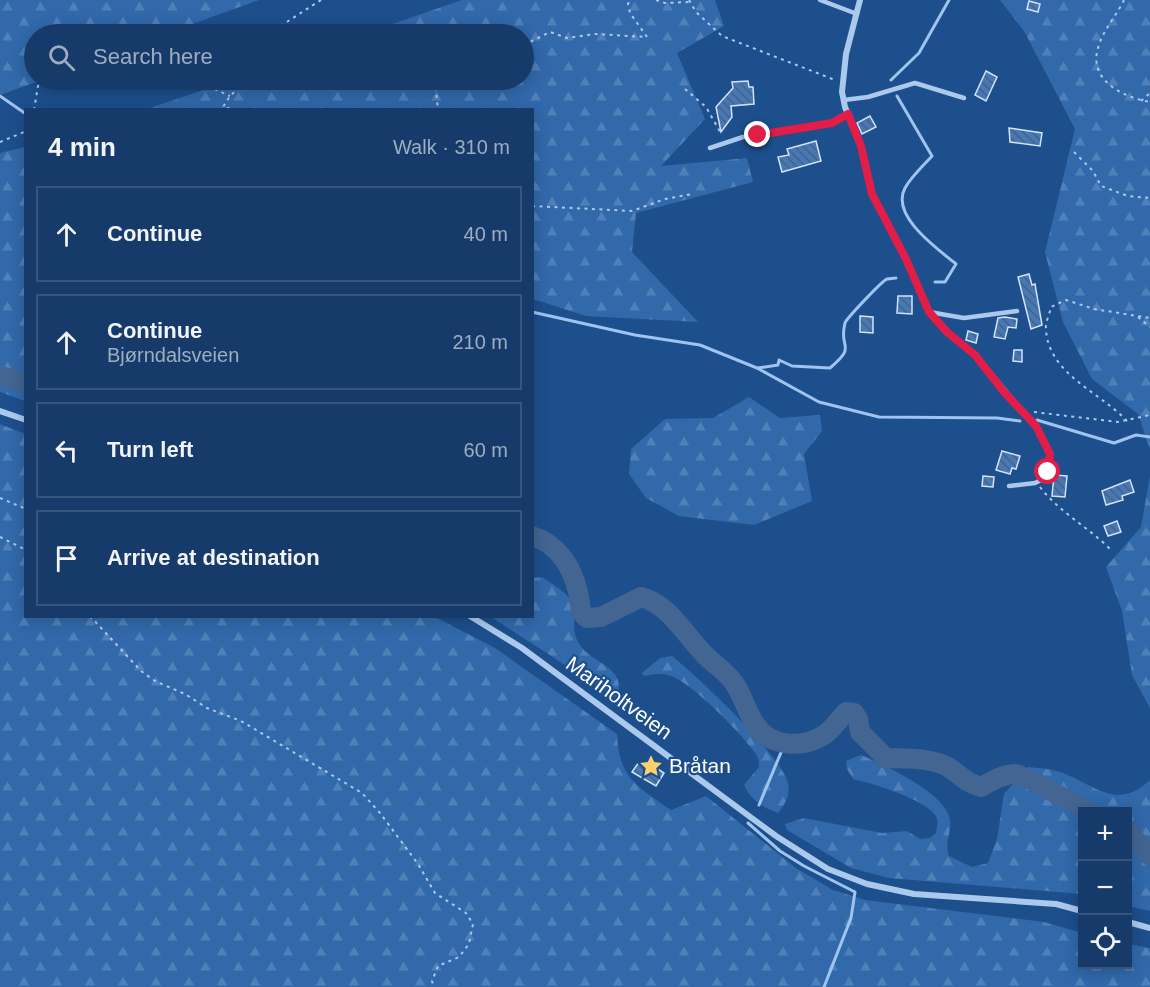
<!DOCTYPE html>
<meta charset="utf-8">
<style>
body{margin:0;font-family:Arial,sans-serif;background:#234672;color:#f1f3f6}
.controls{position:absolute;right:18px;bottom:18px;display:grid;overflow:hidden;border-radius:0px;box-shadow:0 3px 15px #0003}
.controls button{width:54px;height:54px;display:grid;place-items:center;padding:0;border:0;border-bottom:2px solid #35557e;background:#163b6a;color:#f1f3f6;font:30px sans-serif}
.stop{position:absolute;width:18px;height:18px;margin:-14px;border:4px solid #e11d48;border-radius:50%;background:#fff}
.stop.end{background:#e11d48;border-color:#fff;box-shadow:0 2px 6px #0008}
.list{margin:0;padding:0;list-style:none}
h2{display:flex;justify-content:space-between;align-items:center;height:78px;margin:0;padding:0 24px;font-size:26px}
h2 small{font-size:20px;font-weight:400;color:#9eadc1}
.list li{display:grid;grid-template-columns:39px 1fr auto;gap:18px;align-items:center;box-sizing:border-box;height:96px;margin:0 12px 12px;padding:0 12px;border:2px solid #35557e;border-radius:0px}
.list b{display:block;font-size:22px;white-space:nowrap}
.list p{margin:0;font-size:20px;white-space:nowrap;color:#9eadc1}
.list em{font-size:20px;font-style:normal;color:#9eadc1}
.icon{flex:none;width:33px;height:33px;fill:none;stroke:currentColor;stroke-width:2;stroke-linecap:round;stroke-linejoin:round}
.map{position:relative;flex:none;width:1150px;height:987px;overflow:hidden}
.search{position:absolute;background:#163b6a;box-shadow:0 3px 15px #0003;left:24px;top:24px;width:510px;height:66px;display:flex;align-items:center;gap:15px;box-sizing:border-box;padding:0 21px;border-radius:33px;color:#9eadc1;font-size:22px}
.panel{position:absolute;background:#163b6a;box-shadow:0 3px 15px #0003;left:24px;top:108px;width:510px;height:510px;border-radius:0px}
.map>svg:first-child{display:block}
.forest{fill:url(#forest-firs)}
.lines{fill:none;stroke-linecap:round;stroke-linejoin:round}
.stream{stroke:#9ec4ef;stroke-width:3}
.river{stroke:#426592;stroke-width:20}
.building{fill:url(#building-back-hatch);stroke:#d1e3f9;stroke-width:1.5}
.path{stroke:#abc9ed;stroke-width:2;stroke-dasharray:3 4.5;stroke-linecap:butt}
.service{stroke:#abc9ed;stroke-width:4.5}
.minor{stroke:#abc9ed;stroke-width:6}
.route{stroke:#e11d48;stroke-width:8}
.labels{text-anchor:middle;stroke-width:4.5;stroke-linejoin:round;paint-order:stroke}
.street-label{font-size:21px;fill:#fff;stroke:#1d4f8d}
.poi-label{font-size:21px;fill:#fff;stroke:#1d4f8d;text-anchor:start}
</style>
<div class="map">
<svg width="1150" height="987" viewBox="0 0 1150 987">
<defs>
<pattern id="forest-firs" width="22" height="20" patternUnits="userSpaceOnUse" patternTransform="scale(1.5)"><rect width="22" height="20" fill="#3169ab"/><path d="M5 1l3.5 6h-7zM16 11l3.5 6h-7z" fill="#5080b8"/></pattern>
<pattern id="building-back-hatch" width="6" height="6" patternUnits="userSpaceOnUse" patternTransform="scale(1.5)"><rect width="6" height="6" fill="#4678b5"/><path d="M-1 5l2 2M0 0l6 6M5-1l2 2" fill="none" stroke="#496280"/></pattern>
</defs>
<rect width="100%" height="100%" fill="#1d4f8d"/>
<g class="forest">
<polygon points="0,0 259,0 165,34 34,34 34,80 42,80 0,95"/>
<polygon points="462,0 715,0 724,26 677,53 705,119 661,166 747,158 753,182 636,213 632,252 698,322 586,316 533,299 532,110 147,109 233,80 524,80 524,34 363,34"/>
<polygon points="1000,0 1150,0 1150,449 1138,414 1092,379 1063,322 1045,252 1075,129 1024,31"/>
<polygon points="25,147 26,147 25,401 0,392 0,153"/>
<polygon points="749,397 780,418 820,415 822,431 804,454 812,501 754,525 679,516 646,498 629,474 631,449 665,419 713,418"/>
<path d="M0,424L25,434L26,616L435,617L495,648L617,734C619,779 638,787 671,810L706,796L796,868L833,890L865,900L1044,922L1082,933V964H1128V944L1150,948V987H0Z"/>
<polygon points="1150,476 1150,708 1132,675 1122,611 1106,567 1141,527"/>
<path d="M542,577C553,585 572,594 574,609C575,621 572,631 578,642C589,664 630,666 616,698L491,617L532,616L533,578Z"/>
<path d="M672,656C698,677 781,755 788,783C790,796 786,803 778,813C763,808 751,800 744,785L759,767C759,763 759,758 756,754C742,734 693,684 671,676C661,672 654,674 644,676L642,673L660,658Z"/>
<path d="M861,755C885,765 945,793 950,819C952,833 944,842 949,856L972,867L988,863L997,839L1004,794L1028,767C1037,768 1047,768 1056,771C1091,780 1114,814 1150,780V911L1128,906V812H1082V894L889,878L851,868L787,830L785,824L804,818L882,833L907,831L920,839L930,838L936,833C937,826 939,820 935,815C924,799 872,783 853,779L847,769L846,761Z"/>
</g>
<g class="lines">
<g class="stream">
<polyline points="891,80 919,53 949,0"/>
<polyline points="0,96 26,114"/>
<path d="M897,96L932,156C923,166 911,177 905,188C890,216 938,249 956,264L945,282H935"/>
<polyline points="532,312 635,335 700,345 757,368 819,402 879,417 997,418 1020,421"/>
<path d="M758,368L778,365L779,360L792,366L830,368C858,344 838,350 845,323C846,319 883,280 887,279C888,279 895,278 896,278"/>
<polyline points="1037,420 1114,443 1136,435 1150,437"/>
<polyline points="759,805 785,743"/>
<polyline points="748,823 780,851 804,866 855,892 851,918 824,987"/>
</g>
<g class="river">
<polyline points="0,376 26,383"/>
<path d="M532,536C558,544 572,567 578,592C581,602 578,612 587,618L601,617L641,597C670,605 684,634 704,654C713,664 727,672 734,683C743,695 746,711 755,724C769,747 802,749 824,735C832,730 839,719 846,712L854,713L858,719L860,732L886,758C905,759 930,757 948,767C962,776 964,782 981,787C992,781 1003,774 1016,774C1021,774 1079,806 1090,812"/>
<polyline points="1128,831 1150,856"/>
</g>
</g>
<g class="building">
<polygon points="1029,1 1040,4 1038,12 1027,9"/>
<polygon points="986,71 997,77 986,101 975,95"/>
<polygon points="748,81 749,87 753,87 754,104 731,106 732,117 721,132 716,107 733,88 732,82"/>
<polygon points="870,116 876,127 862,134 857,123"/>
<polygon points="1009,128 1042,133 1040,146 1010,142"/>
<polygon points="816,141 821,161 782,172 778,157 789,155 787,149"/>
<polygon points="1029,274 1032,285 1035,284 1042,325 1031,329 1018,277"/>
<polygon points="898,296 912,296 912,314 897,313"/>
<polygon points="860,316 873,317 873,333 860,332"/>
<polygon points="1005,317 1017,319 1016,328 1008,327 1005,339 994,337 998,318"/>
<polygon points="968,331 978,334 976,343 966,340"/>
<polygon points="1014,350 1022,350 1022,362 1013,361"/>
<polygon points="1002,451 1020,456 1016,469 1012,468 1010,474 996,470"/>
<polygon points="1054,475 1067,476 1065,497 1052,496"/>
<polygon points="983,476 994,477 993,487 982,486"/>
<polygon points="1130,480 1134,492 1122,496 1123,500 1106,505 1102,491"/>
<polygon points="1117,521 1121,532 1108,536 1104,526"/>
<polygon points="639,762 648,768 650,764 664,773 656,786 632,772"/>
</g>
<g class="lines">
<g class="path">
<polyline points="656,0 665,3 690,2"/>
<polyline points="689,0 696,12 722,36 835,80"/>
<path d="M1124,0C1117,15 1104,29 1099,45C1086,80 1123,97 1150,102"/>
<polyline points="268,34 321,0"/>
<polyline points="524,45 550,32 567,38 595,34 647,37 630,13 628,4 630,0"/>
<polyline points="194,80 230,96"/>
<polyline points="435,80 438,110"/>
<polyline points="685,89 706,107 722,135"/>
<polyline points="1141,101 1150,93"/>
<polyline points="34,110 39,80"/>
<polyline points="237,110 223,107 230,96 247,80"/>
<polyline points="0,142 24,132 26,127"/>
<polyline points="1074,152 1093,171 1101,186 1128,196 1150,198"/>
<polyline points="532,206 632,211 665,199 692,194"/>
<polyline points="1138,317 1150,327"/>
<polyline points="1034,412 1118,422 1150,415"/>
<path d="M1127,421C1100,392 1048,374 1046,329C1045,323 1050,313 1051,307L1066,300L1094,309L1150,318"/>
<path d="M1040,487C1059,512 1088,527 1110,549"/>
<polyline points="0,498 26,509"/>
<polyline points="0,537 26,550"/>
<polyline points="90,616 141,671 155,681 185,694 207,708 241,721 362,793 380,813 418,864 435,893 466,913 473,924 469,944 459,957 438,966 432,981 434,987"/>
</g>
<g class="service">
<polyline points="820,0 857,14"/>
<polyline points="844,100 868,97 915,83 964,98"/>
<polyline points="710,148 743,137 832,123 848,114"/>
<polyline points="929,312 964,318 1017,311"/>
<path d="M1009,486L1035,483L1043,479C1059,453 1040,431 1022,412"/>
</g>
<g class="minor">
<polyline points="860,0 846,54 842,92 845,107 861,146 872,194 906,259 929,312 947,332 975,355 1022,412"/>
<polyline points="0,411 26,420"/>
<polyline points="470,616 522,648 776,836 828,869 867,884 914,894 1056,904 1082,911"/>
<polyline points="1128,922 1150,928"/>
</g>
</g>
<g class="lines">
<polyline class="route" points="758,135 832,123 848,114 861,146 872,194 906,259 929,312 947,332 975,355 1004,392 1036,426 1050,454 1048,472"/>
</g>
<defs>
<g id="sight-bare" transform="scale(1.8)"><path d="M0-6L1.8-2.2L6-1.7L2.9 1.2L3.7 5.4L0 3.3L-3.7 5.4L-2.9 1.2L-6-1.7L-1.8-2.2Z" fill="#fcd16a" stroke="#1d4f8d" stroke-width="2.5" paint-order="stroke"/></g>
</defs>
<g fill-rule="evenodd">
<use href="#sight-bare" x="651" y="766"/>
</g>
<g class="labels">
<g class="street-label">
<text transform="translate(619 698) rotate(36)" y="7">Mariholtveien</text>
</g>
<g class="poi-label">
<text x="669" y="773">Bråtan</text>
</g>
</g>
</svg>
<div class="controls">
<button>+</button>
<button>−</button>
<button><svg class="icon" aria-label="locate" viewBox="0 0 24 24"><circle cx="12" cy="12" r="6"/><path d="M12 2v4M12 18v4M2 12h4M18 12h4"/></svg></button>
</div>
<div class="stop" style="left:1048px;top:472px"></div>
<div class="stop end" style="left:758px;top:135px"></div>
<div class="search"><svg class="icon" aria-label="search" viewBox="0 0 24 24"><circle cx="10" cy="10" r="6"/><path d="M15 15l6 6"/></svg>Search here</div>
<section class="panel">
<h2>4 min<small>Walk · 310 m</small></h2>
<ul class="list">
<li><svg class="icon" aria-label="ahead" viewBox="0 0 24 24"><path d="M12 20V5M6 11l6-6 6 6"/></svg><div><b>Continue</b></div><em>40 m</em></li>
<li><svg class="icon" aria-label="ahead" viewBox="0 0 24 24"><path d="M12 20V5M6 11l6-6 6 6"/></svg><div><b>Continue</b><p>Bjørndalsveien</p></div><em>210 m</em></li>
<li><svg class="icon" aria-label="left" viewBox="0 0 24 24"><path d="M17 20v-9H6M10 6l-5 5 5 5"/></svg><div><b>Turn left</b></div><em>60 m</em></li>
<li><svg class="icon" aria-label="arrive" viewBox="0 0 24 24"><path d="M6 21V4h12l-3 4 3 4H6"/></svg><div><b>Arrive at destination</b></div></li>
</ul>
</section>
</div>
